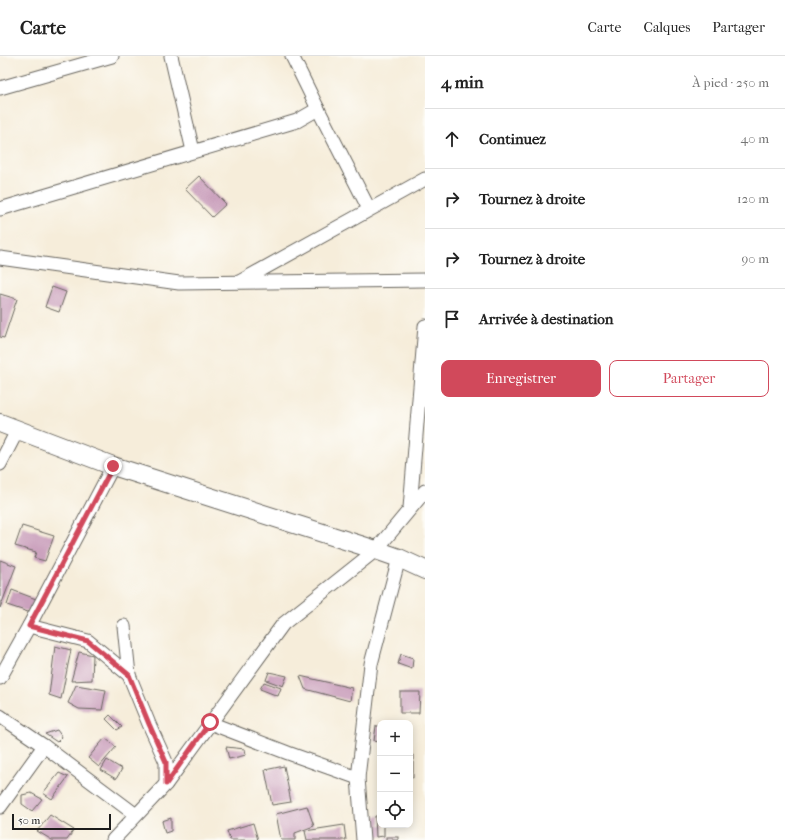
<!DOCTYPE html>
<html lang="fr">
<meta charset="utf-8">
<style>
body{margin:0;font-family:"IM FELL French Canon",serif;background:#f2f2f2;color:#222}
.controls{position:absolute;right:12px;bottom:12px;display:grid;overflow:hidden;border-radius:8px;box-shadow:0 2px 10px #0003}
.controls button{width:36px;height:36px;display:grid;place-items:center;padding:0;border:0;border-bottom:1px solid #e0e0e0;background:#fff;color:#222;font:20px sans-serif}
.scale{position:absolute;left:12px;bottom:10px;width:99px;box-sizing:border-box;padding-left:4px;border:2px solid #1c1c1c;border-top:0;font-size:11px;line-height:14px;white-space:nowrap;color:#1c1c1c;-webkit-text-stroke:3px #fdfcf7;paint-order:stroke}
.stop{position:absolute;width:12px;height:12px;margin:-9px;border:3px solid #d1495b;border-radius:50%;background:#fff}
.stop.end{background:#d1495b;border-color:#fff;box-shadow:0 1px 4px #0008}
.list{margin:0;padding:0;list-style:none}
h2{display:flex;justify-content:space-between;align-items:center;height:52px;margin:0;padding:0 16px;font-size:17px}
h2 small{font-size:13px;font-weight:400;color:#767676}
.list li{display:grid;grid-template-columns:26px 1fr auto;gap:12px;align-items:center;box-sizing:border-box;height:60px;padding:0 16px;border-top:1px solid #e0e0e0}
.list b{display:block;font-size:15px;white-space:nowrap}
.list em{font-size:13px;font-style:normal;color:#767676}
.actions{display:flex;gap:8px;padding:12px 16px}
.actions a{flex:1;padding:9px 0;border:1px solid #d1495b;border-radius:8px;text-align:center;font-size:14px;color:#d1495b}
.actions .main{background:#d1495b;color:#fff}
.icon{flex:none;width:22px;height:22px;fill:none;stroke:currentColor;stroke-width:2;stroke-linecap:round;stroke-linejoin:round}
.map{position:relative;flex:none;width:425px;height:784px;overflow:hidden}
header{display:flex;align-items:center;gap:24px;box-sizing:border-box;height:56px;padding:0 20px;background:#fff;border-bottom:1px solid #e0e0e0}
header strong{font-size:19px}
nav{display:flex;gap:22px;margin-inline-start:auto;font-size:14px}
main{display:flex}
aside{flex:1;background:#fff}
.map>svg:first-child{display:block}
.building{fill:#cba1bd}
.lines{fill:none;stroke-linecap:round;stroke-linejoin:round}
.street-casing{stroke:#68655e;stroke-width:15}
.secondary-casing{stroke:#68655e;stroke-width:20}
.street{stroke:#fff;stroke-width:13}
.secondary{stroke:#fff;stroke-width:18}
.route{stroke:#d1495b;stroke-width:5}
</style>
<header>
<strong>Carte</strong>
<nav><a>Carte</a><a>Calques</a><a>Partager</a></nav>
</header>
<main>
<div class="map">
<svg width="425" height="784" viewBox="0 0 425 784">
<rect width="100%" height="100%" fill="#fdfcf7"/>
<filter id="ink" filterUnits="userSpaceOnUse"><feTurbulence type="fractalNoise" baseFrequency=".025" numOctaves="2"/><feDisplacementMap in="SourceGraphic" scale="8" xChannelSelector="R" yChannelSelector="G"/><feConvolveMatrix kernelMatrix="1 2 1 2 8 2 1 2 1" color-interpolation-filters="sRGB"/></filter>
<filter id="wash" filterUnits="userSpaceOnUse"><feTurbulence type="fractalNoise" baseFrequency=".012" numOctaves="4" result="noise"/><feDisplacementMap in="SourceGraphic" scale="16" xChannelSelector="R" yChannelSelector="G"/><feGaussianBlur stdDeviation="0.9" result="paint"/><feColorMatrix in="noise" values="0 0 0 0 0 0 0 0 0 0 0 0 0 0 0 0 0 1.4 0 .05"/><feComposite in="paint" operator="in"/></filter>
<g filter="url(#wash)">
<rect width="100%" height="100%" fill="#f6edda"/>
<g id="blocks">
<g class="building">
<polygon points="199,120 226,148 212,161 185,133"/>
<polygon points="52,231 66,236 59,256 45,251"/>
<polygon points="0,238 17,243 4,282 0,281"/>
<polygon points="22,470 54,480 45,505 34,502 36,496 15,490"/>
<polygon points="0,504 16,510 0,552"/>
<polygon points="12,534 36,543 31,557 7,549"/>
<polygon points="55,590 71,594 61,643 49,639"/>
<polygon points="79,596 93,599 92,624 71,625"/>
<polygon points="401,598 413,602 412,613 398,608"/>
<polygon points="269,616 287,620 283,630 266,624"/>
<polygon points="300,620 352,632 350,645 305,633"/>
<polygon points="264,626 281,632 278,640 260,633"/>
<polygon points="76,629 106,634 102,654 79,653 68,647"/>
<polygon points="400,636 420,636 419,657 400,657"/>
<polygon points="110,659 122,671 117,674 106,663"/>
<polygon points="376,670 380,670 380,686 374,685"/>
<polygon points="57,674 62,681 57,686 45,678"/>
<polygon points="105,682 116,691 99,711 88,702"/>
<polygon points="226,691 245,693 246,699 229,703"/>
<polygon points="410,699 413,699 413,722 410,721"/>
<polygon points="107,704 122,713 116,723 101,714"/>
<polygon points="284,710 291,746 272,749 265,714"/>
<polygon points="59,717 68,721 52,743 43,737"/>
<polygon points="31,737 42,743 32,755 22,748 22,739"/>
<polygon points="307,750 314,770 295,777 295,784 281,784 276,758"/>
<polygon points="50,759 74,774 67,784 52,784 37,775"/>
<polygon points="375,760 380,760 380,769 384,769 384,780 376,781"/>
<polygon points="171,762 171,775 165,777 162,765"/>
<polygon points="253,767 258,784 230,784 227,775"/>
<polygon points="344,769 346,784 307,784 305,775"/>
<rect x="386" y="781" width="12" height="3"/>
</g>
</g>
</g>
<g filter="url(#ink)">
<use href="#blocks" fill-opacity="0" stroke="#68655e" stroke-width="1"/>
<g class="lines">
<g class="street-casing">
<g id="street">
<polyline points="171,0 193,95"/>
<polyline points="292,0 318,53 369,153"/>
<polyline points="0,32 112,0"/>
<polyline points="0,153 297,65 318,53"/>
<polyline points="0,202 179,227 425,224"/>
<polyline points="241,225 425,123"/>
<polyline points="0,408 18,373"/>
<polyline points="410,452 425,270"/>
<polyline points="29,570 88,585 129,619"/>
<polyline points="124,570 129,619 149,668 166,706 166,728"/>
<polyline points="0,622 29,570 113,410"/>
<polyline points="0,660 44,690 136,759"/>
<polyline points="210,667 288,697 358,722"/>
<polyline points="0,751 44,690"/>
<polyline points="113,784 166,728 283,568 376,494 425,435"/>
<polyline points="363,784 358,722 371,608 399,502"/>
</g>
</g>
<g class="secondary-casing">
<polyline id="secondary" points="0,367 113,410 376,494 399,502 425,514"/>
</g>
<use href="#street" class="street"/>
<use href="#secondary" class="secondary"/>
</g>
</g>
<g class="lines" filter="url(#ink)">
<polyline class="route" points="113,410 29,570 88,585 129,619 149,668 166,706 166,728 210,666"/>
</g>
</svg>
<div class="controls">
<button>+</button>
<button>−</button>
<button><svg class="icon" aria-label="locate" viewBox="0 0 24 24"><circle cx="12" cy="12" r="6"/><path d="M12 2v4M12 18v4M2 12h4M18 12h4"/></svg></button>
</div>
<div class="scale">50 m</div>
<div class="stop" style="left:210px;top:666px"></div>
<div class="stop end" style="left:113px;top:410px"></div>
</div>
<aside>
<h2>4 min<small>À pied · 250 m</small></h2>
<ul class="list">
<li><svg class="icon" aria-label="ahead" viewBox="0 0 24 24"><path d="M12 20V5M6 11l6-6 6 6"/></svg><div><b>Continuez</b></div><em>40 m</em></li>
<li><svg class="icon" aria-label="right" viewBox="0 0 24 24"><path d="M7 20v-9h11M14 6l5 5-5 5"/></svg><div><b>Tournez à droite</b></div><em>120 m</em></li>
<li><svg class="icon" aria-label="right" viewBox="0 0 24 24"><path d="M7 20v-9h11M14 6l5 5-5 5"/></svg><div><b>Tournez à droite</b></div><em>90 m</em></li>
<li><svg class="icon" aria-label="arrive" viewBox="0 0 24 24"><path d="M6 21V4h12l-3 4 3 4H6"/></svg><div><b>Arrivée à destination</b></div></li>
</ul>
<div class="actions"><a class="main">Enregistrer</a><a>Partager</a></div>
</aside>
</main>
